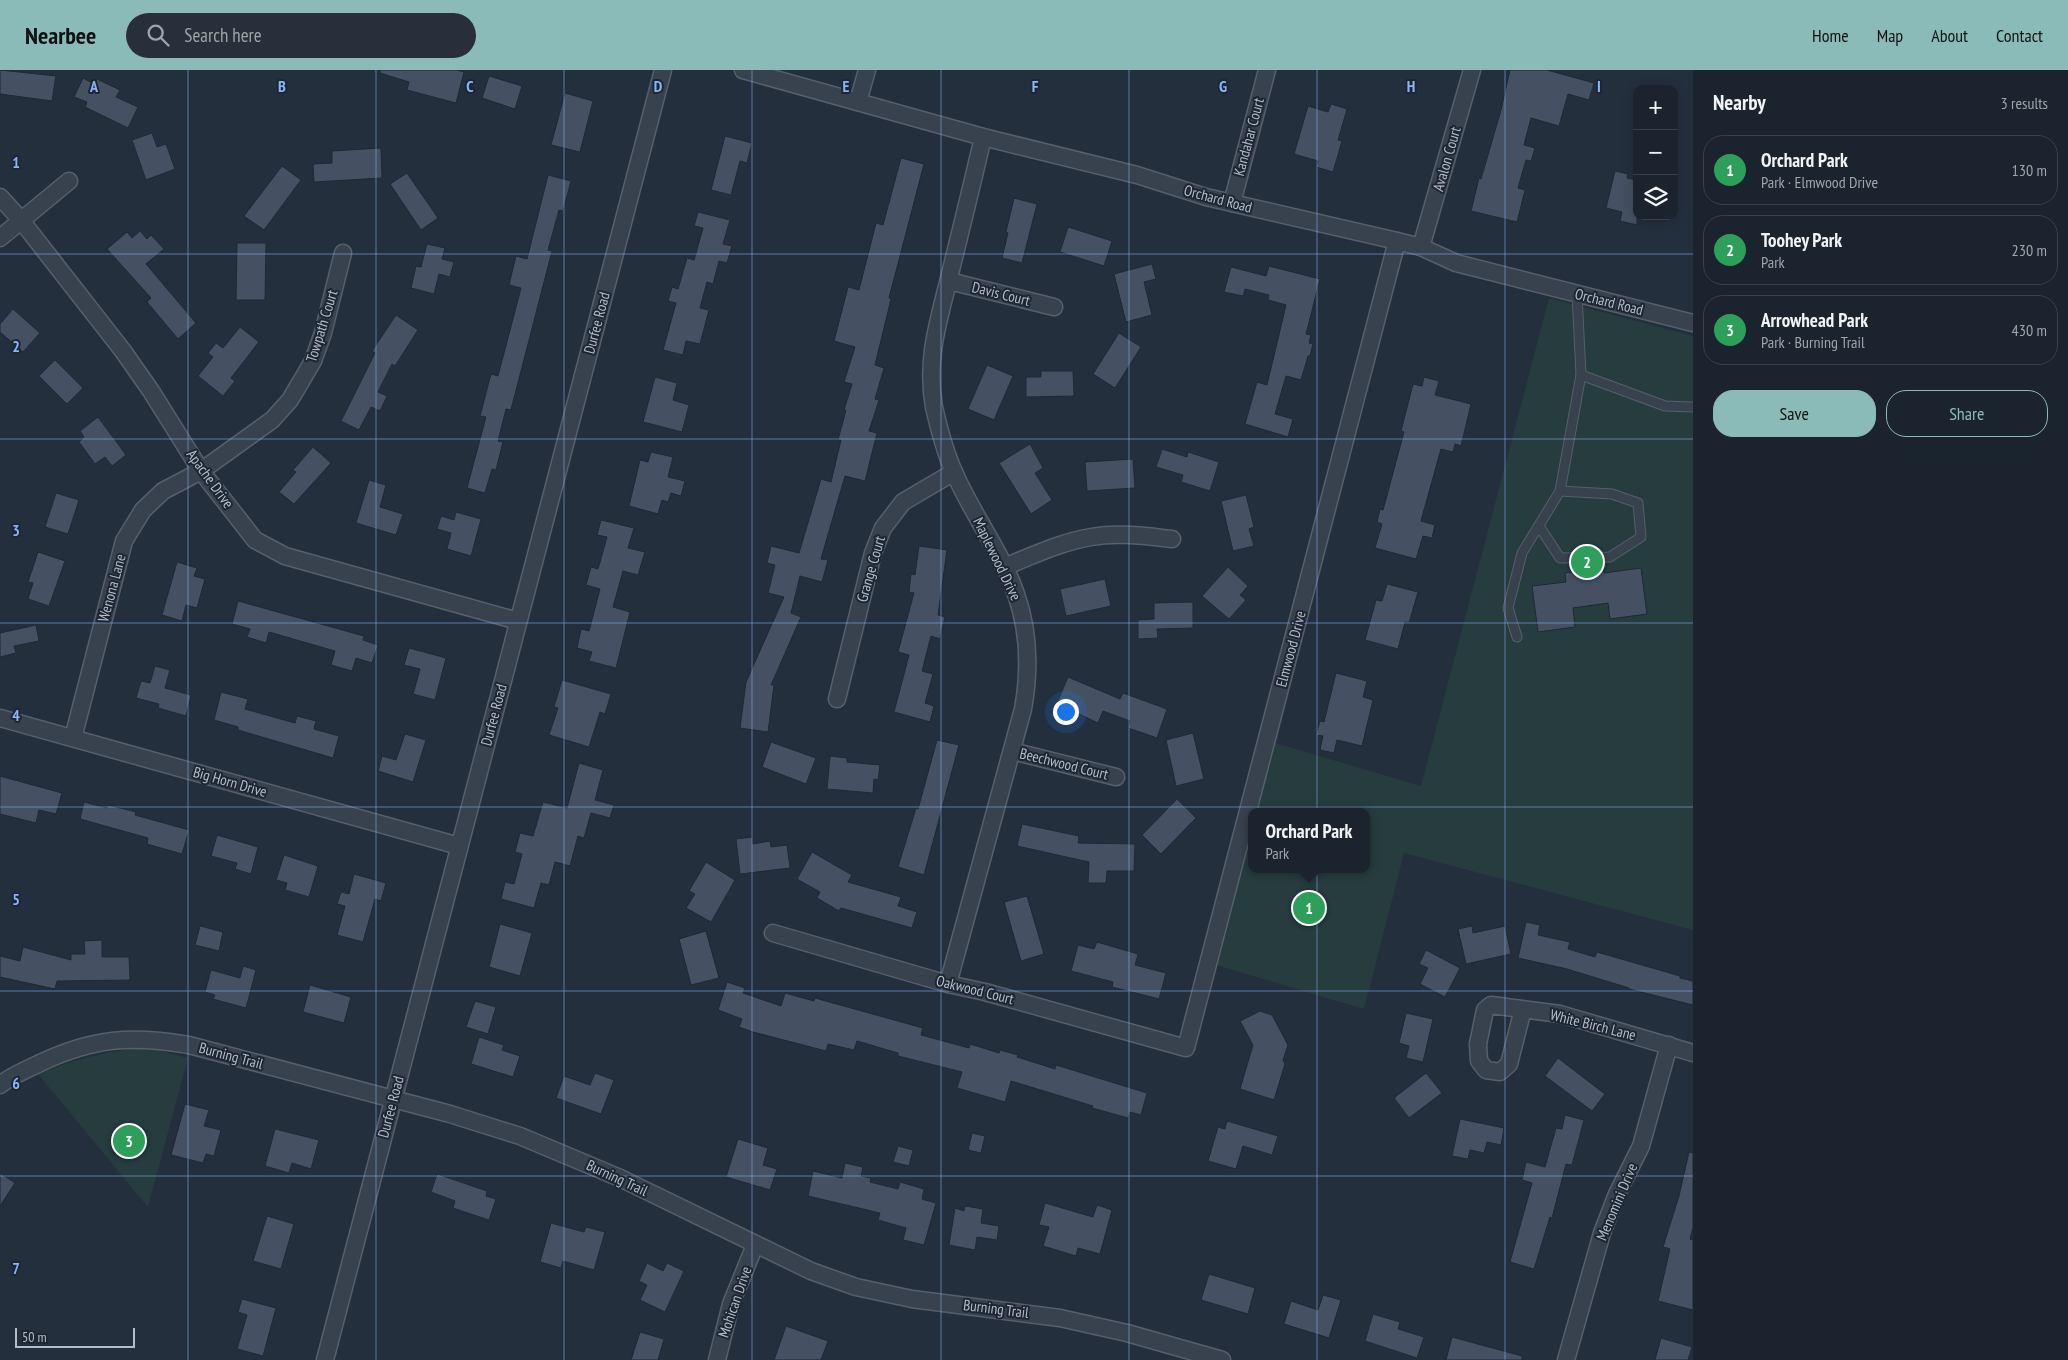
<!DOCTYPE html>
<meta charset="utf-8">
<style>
body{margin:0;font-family:"PT Sans Narrow",sans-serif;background:#282f3a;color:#f1f3f6}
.controls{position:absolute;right:15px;top:15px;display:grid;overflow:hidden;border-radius:10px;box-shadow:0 2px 12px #0003}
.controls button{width:45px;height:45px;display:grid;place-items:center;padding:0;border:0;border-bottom:1px solid #39404a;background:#1b232e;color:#f1f3f6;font:25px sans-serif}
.scale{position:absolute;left:15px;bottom:12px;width:120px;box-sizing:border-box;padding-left:5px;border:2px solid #b4bcc9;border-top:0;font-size:14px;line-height:18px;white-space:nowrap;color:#b4bcc9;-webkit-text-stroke:4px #1d2633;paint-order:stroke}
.you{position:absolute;left:1065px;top:641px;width:18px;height:18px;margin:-12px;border:4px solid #fff;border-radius:50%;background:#1a73e8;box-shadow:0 0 0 8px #1a73e833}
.badge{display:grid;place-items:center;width:32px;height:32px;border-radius:50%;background:#8bbbb9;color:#fff;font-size:16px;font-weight:700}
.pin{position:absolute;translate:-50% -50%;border:2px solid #fff;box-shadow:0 1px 5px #0006}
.popup{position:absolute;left:1248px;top:738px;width:122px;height:65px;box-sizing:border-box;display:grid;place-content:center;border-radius:10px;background:#1b232e;filter:drop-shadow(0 1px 4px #0005);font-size:16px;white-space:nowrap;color:#a0a4aa}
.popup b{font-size:19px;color:#f1f3f6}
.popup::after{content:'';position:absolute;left:50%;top:100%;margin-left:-10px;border:10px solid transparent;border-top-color:#1b232e}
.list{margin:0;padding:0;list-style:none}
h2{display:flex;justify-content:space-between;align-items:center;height:65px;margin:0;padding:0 20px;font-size:21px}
h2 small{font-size:16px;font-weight:400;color:#a0a4aa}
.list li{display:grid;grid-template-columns:32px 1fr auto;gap:15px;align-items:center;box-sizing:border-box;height:70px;margin:0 10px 10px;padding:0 10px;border:1px solid #39404a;border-radius:20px}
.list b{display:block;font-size:19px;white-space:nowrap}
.list p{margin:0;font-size:16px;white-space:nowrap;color:#a0a4aa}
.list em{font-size:16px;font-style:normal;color:#a0a4aa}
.actions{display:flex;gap:10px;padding:15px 20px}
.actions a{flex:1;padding:11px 0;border:1px solid #8bbbb9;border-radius:20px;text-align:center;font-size:18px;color:#8bbbb9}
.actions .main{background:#8bbbb9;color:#111}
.icon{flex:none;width:28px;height:28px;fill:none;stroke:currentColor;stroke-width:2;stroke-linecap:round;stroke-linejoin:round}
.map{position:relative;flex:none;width:1693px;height:1290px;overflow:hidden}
header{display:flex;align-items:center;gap:30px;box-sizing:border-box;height:70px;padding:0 25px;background:#8bbbb9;color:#111}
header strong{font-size:24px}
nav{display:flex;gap:28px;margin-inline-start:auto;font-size:18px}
.search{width:350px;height:45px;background:#282f3a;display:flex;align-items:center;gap:12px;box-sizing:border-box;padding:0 18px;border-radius:28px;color:#a0a4aa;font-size:19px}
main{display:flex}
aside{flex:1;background:#1b232e}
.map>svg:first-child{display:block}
.green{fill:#263c3f}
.building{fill:#455162;stroke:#1f2835}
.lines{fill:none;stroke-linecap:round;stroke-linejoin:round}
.lane-casing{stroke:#565f6c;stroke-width:11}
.street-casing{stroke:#565f6c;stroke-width:19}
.lane{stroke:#38414e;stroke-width:9}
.street{stroke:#38414e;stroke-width:16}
.grid{fill:none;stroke:#8ab4f8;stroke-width:1;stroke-opacity:0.55}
.labels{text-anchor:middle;stroke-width:4;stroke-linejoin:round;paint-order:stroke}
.street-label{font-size:15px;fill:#b4bcc9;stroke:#1d2633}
.grid-label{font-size:16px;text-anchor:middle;font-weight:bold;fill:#8ab4f8;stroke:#1d2633;stroke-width:4;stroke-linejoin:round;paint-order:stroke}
</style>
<header>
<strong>Nearbee</strong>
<div class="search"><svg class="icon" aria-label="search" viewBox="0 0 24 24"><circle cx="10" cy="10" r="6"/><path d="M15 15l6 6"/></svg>Search here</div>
<nav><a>Home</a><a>Map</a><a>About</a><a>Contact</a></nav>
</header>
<main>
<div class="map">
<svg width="1693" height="1290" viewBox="0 0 1693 1290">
<rect width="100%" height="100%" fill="#242f3e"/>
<g class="green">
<polygon points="1549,228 1693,266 1693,860 1404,783 1364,939 1213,894 1251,756 1252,799 1366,799 1366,742 1256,742 1275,673 1421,716"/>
<path d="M145,977L188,988L148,1137L38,1004C73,989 107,982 145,977Z"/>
</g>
<g class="building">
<polygon points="0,0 56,6 52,31 0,24"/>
<polygon points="380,0 457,0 464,2 456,33 407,20 409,12 380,3"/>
<polygon points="1510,0 1547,0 1594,13 1589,30 1568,24 1559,56 1531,48 1524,75 1535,78 1531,91 1526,90 1518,118 1525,120 1517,152 1471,141 1479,108 1481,109 1501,40"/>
<polygon points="489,6 522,16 515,39 482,28"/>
<polygon points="83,8 94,14 97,9 120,20 116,27 138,37 128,58 85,37 87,32 74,27"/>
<polygon points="565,23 593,31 580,82 551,75"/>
<polygon points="1331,34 1347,39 1338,70 1342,71 1333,102 1316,97 1318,91 1294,84 1308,36 1328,42"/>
<polygon points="152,63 157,77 166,74 175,99 146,110 132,70"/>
<polygon points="725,66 752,73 747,93 740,91 731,125 711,120"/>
<polygon points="381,78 382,108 314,112 313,94 332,93 332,81"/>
<polygon points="901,88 924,94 889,228 891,229 875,295 884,298 875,329 879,330 869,361 877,363 865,411 845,406 821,489 828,490 822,512 800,506 791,543 801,547 771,615 774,615 768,662 740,658 746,612 784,527 768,523 775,495 767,493 771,476 799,483 821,409 831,412 841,370 838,370 846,340 844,340 852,314 844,312 855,277 834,271 848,217 859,220 876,153 883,155"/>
<polygon points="282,96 301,110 264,160 244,146"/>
<polygon points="1615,101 1628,104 1627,108 1637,110 1637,155 1620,151 1622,142 1606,138"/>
<polygon points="407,103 438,148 421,160 390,114"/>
<polygon points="548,105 571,111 563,141 559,140 548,180 552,181 511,340 506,339 498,371 503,372 496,400 492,399 485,423 467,418 486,347 480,346 491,304 498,306 521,218 509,215 516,186 527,189"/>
<polygon points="1014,128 1037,134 1022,193 1002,188 1008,163 1006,162"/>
<polygon points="698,142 730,150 723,174 732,176 727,193 719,191 713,214 707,212 700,238 709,240 700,274 686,271 683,285 663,280 676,233 668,231 672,217 678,219 687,188 694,190 703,158 694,156"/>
<polygon points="1068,157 1112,171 1104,196 1060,182"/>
<polygon points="140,161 147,169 151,165 164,179 146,194 196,253 178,269 147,232 151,228 107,179 127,162 132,168"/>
<polygon points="237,173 266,173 265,230 236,230"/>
<polygon points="427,174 445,178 442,189 454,192 450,207 439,204 434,224 411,218 416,196 421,197"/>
<polygon points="1152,194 1156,209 1144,212 1152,245 1126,252 1114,204"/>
<polygon points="1269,196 1320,209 1306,264 1311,265 1309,273 1313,274 1310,286 1308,286 1301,310 1286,306 1275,344 1293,349 1288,367 1245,354 1257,312 1267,315 1286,235 1268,230 1269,225 1245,219 1243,226 1224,222 1231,197 1266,206"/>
<polygon points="13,239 40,263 23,282 0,262 0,254"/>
<polygon points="396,245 418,260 395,296 392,294 378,322 387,326 380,341 371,337 359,360 341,351 375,283 372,281"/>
<polygon points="240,257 259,272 231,308 235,311 223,326 198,306 213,287 208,283 216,273 223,278"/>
<polygon points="1119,263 1141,277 1115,318 1093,304"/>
<polygon points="55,290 83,318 67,334 39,306"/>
<polygon points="987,295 1013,306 994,350 968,339"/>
<polygon points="1041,301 1073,301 1074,326 1026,327 1026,307 1041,307"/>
<polygon points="655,307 677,313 673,330 689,335 682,362 643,352"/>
<polygon points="1424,307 1439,311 1435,325 1471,334 1461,376 1455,374 1453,382 1441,379 1421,451 1435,455 1432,468 1423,466 1416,489 1375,478 1382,454 1377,452 1380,439 1383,440 1404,362 1401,361 1413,314 1422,316"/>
<polygon points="98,347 126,385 112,396 105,387 95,394 79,372 84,367 80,361"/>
<polygon points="1030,374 1043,398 1035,403 1052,430 1031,444 999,393"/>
<polygon points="313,377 331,393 294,434 279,422 296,402 293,400"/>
<polygon points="1162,379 1187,387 1188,382 1219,392 1210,421 1181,412 1183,405 1156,397"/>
<polygon points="651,382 673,387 668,407 685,411 681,426 671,423 668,432 662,430 658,444 629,436 640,390 648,392"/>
<polygon points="1133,389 1135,418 1087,421 1085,392"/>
<polygon points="369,410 386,415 380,437 403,444 396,465 356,453"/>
<polygon points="56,423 79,430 68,464 45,457"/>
<polygon points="1246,425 1254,457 1249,459 1254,476 1233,481 1221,431"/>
<polygon points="456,442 481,449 471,486 447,479 451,463 437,459 441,446 454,450"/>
<polygon points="601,450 634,458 628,478 645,482 638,505 623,501 613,537 630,542 616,598 589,591 592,582 577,578 581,559 589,561 600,519 586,515 591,497 598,499 607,467 597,465"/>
<polygon points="919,476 947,480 938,545 945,547 940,569 931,566 922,601 933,604 925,633 934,636 930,652 894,642 909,585 898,582 914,523 909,522 911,504 915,505"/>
<polygon points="38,482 65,491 49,536 28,529 33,513 28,512"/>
<polygon points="177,492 197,498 194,506 205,509 197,538 186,535 182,551 162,545"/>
<polygon points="1228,497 1248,516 1240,525 1246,530 1229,549 1202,526"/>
<polygon points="1603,497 1604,503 1641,498 1647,544 1610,549 1608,533 1573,538 1575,557 1538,562 1532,516 1566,512 1565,503"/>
<polygon points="1105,509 1111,536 1066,546 1060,519"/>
<polygon points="1387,514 1418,522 1409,553 1405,552 1398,579 1365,570 1376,530 1382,531"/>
<polygon points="238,531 364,566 363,570 378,575 372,593 356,588 352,601 331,595 335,581 269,562 266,573 247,567 250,559 232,554"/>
<polygon points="1193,532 1193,558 1157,559 1158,568 1138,569 1138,550 1154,549 1154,533"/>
<polygon points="36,555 39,571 14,576 16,583 0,587 0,563"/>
<polygon points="409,578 446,588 435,630 413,624 420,599 404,595"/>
<polygon points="155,596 170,600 165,618 191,625 186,646 158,638 159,634 136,628 141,611 150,613"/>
<polygon points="1336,603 1367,611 1363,627 1373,630 1362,676 1337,670 1334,683 1320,680 1323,666 1316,665 1320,651 1324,652"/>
<polygon points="1068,607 1120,629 1123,623 1167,639 1157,668 1128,658 1130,651 1103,641 1098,653 1073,641 1070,647 1054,640"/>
<polygon points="562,610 611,624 605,644 600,642 589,677 549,665 558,638 554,637"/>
<polygon points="221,622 248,629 245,639 295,653 297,646 316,651 314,659 339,666 333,688 238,660 238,657 214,650"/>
<polygon points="1193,663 1204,709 1176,716 1166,670"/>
<polygon points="405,664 426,670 413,712 378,701 382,686 396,690"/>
<polygon points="937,670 959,675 924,805 898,797 916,738 918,739"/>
<polygon points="771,672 816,688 806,714 762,697"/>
<polygon points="830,686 847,688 847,692 880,695 878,710 874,709 873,723 827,719"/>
<polygon points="579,693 603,700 595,730 614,735 610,748 591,743 584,768 578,766 570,796 555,792 549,815 541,813 534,838 501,829 505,812 514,814 522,784 515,782 520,763 533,766 543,732 567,738"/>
<polygon points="0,706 62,723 56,744 39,740 36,753 0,744"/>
<polygon points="1177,729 1196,748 1161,784 1142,765"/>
<polygon points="84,732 107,738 108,735 136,742 135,745 189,760 182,784 147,774 148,768 80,749"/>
<polygon points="1022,754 1079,766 1078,773 1135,774 1134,801 1107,801 1106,813 1088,813 1089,792 1017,776"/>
<polygon points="217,765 258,777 251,804 235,799 237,793 211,786"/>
<polygon points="752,767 753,774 770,771 771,777 787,775 790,798 740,804 736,769"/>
<polygon points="812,782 852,805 848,812 901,827 898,836 917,842 912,858 841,838 839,841 817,828 820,822 797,809"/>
<polygon points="284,785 318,796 309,827 285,820 287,813 276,810"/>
<polygon points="706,792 735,810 711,852 686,838 695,824 689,821"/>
<polygon points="354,804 386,813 381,831 375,829 363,872 337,865 345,836 337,834 341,822 349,824"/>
<polygon points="1027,826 1044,884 1021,891 1004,832"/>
<polygon points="1526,852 1540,855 1538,865 1570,872 1568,879 1595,887 1597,882 1680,906 1680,908 1693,911 1693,935 1629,919 1629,918 1567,899 1518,888"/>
<polygon points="500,854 532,863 520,906 489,897"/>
<polygon points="200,856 223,862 219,881 195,875"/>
<polygon points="1472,856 1473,863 1505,856 1511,884 1466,894 1458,859"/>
<polygon points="706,861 719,908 691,915 679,869"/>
<polygon points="102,870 102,887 129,887 130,910 57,911 55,919 0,907 0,886 20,891 23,877 71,890 71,884 85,884 84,871"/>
<polygon points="1097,872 1138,884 1135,895 1166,903 1159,929 1112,917 1113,912 1071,901 1078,875 1094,879"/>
<polygon points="1426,880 1460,898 1445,927 1420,914 1428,898 1419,894"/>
<polygon points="243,896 256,900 246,938 213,929 215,925 205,922 211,900 240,908"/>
<polygon points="727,912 745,918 743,923 781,936 785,923 814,931 815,928 923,958 921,965 969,978 970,974 999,983 1000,980 1018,985 1017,987 1055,999 1056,995 1147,1023 1141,1045 1130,1042 1128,1048 1092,1038 1093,1036 1011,1011 1005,1032 957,1018 962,1002 898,986 898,983 857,971 854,980 828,974 826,981 753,962 739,957 742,949 718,940"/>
<polygon points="310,915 351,927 344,953 303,942"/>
<polygon points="475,931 496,937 488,964 466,957"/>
<polygon points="1260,941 1272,945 1288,975 1283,990 1285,994 1274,1030 1240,1019 1253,975 1240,951"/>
<polygon points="1406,943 1433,949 1423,992 1406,988 1409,976 1399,973"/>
<polygon points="479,967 504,975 502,980 520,986 513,1007 471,994"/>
<polygon points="1558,988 1605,1024 1592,1041 1545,1006"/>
<polygon points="595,1003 614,1010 601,1044 556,1028 564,1006 590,1015"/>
<polygon points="1426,1003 1442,1023 1409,1048 1394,1028"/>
<polygon points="185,1034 209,1040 204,1056 221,1060 214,1086 206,1084 203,1093 171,1085"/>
<polygon points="1565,1045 1584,1050 1572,1095 1566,1094 1552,1148 1550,1147 1534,1199 1510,1192 1532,1113 1522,1110 1526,1092 1545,1097 1556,1058 1562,1059"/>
<polygon points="1460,1049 1504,1058 1501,1075 1487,1072 1484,1083 1470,1080 1468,1089 1452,1086"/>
<polygon points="1227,1051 1278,1066 1272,1085 1243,1076 1236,1099 1208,1091 1218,1057 1225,1059"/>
<polygon points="275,1059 319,1070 311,1099 292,1093 289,1103 265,1096"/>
<polygon points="972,1063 985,1066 981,1083 968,1080"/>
<polygon points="738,1069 768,1078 763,1095 777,1099 770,1120 726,1107"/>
<polygon points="898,1076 913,1080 909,1096 893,1092"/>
<polygon points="1689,1082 1693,1083 1693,1158 1690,1169 1693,1170 1693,1240 1658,1231 1670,1179 1663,1177 1679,1126"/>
<polygon points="845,1093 863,1097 861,1106 871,1108 870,1112 898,1119 900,1112 924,1119 922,1129 936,1133 924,1175 903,1170 906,1158 878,1150 880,1143 808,1126 813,1101 842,1108"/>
<polygon points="0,1103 15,1113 0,1136"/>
<polygon points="437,1104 487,1121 486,1126 496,1129 489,1150 453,1138 455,1131 431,1122"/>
<polygon points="1045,1133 1093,1147 1097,1135 1112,1140 1100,1184 1078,1178 1076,1186 1043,1176 1049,1157 1039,1155"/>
<polygon points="965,1136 983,1139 981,1153 999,1156 997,1170 977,1167 975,1180 949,1175 955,1138 964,1141"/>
<polygon points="267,1146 294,1154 281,1199 253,1191"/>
<polygon points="551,1153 584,1162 586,1157 605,1162 594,1200 563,1191 561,1198 540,1192"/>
<polygon points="647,1193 663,1201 667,1193 684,1201 665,1242 640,1230 647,1215 639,1211"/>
<polygon points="1209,1204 1255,1218 1248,1244 1201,1230"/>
<polygon points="1323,1225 1341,1230 1329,1268 1284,1254 1291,1231 1318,1240"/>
<polygon points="242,1229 276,1238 263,1286 237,1279 247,1245 238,1242"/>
<polygon points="1373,1244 1400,1252 1398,1259 1424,1267 1417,1288 1365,1271"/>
<polygon points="786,1256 828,1271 821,1290 774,1290"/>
<polygon points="640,1262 664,1269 658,1290 631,1290"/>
<polygon points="1452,1267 1522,1286 1522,1290 1446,1290"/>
<polygon points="1661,1268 1692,1277 1688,1290 1655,1290"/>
</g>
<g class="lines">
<g class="lane-casing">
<g id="lane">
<polyline points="1581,305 1665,336 1693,337"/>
<polyline points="1539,456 1560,488 1610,487 1641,467 1638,433 1612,424 1560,421"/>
<polyline points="1517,567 1508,538 1522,483 1560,421 1581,305 1577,224"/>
</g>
</g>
<g class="street-casing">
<g id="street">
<polyline points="743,0 983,67 1137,105 1206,127 1397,171 1421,177 1456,193 1693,253"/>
<polyline points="858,32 867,0"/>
<polyline points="0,127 20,149 123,281 151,321 201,401 255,470 285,486 518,551"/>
<polyline points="1232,133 1267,0"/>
<polyline points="0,168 69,111"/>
<polyline points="1421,177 1472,0"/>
<polyline points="949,211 1054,237"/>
<path d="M1004,497C1032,486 1061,472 1091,467C1118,462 1145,466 1172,469"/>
<polyline points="837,629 873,483 883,458 903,432 954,402"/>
<polyline points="0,648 459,776"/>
<polyline points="73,668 124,471 143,440 163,421 201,401 272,350 290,330 313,291 323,263 343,183"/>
<polyline points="1012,681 1116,707"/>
<polyline points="773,863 948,914 985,922 1186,978 1397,171"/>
<path d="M948,914L1023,639C1030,600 1029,561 1016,524C1001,481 972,444 954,402C945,382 939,359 934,337C925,287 940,247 951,200C962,155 973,111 983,67"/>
<polyline points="1523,939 1509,994 1500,1002 1486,1000 1479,991 1478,974 1485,940 1491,935 1560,944 1693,983"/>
<path d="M0,1015C12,1005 26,1000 40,993C93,968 131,965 189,975L450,1044L520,1066L620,1108L811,1201L856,1217L912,1229L1060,1248L1127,1263L1222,1290"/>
<polyline points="325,1290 663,0"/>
<polyline points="717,1290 731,1234 755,1175"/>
<polyline points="1566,1290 1602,1163 1617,1124 1641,1076 1669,975"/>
</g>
</g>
<use href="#lane" class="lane"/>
<use href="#street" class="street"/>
</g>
<path class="grid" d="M188,0V1290M376,0V1290M564,0V1290M752,0V1290M941,0V1290M1129,0V1290M1317,0V1290M1505,0V1290M0,184H1693M0,369H1693M0,553H1693M0,737H1693M0,921H1693M0,1106H1693"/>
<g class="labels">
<g class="street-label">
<text transform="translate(1249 67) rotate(-75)" y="5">Kandahar Court</text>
<text transform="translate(1447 89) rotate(-74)" y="5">Avalon Court</text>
<text transform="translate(1218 129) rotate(15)" y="5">Orchard Road</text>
<text transform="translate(1001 224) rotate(14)" y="5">Davis Court</text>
<text transform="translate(1609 232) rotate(14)" y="5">Orchard Road</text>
<text transform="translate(597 253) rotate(-75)" y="5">Durfee Road</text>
<text transform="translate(322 256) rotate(-73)" y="5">Towpath Court</text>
<text transform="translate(210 409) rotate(54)" y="5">Apache Drive</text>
<text transform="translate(997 489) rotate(64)" y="5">Maplewood Drive</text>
<text transform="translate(871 499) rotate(-74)" y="5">Grange Court</text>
<text transform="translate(112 518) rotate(-75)" y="5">Wenona Lane</text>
<text transform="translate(1291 579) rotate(-75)" y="5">Elmwood Drive</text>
<text transform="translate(494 645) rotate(-75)" y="5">Durfee Road</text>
<text transform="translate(1064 694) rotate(14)" y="5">Beechwood Court</text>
<text transform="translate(230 712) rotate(16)" y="5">Big Horn Drive</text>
<text transform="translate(975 920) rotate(14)" y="5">Oakwood Court</text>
<text transform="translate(1593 955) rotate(14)" y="5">White Birch Lane</text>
<text transform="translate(231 986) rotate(15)" y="5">Burning Trail</text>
<text transform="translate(391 1037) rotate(-75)" y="5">Durfee Road</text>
<text transform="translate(617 1108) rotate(25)" y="5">Burning Trail</text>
<text transform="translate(1617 1132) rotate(-67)" y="5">Menomini Drive</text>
<text transform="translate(735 1232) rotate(-71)" y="5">Mohican Drive</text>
<text transform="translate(996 1239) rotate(7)" y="5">Burning Trail</text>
</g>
</g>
<g class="grid-label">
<text x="94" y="22">A</text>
<text x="282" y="22">B</text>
<text x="470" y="22">C</text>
<text x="658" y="22">D</text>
<text x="846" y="22">E</text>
<text x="1035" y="22">F</text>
<text x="1223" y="22">G</text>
<text x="1411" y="22">H</text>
<text x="1599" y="22">I</text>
<text x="16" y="98">1</text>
<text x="16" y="282">2</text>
<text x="16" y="466">3</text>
<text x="16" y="651">4</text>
<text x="16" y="835">5</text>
<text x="16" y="1019">6</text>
<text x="16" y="1204">7</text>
</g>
</svg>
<div class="controls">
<button>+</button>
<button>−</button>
<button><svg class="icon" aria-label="layers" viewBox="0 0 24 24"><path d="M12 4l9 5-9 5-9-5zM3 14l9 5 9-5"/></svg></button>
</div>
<div class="scale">50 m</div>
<div class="you"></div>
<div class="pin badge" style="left:1309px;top:838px;background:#2e9e5b">1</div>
<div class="popup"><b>Orchard Park</b>Park</div>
<div class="pin badge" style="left:1587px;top:492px;background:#2e9e5b">2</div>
<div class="pin badge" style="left:129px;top:1071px;background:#2e9e5b">3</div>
</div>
<aside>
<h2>Nearby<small>3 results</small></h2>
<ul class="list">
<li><span class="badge" style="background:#2e9e5b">1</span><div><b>Orchard Park</b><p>Park · Elmwood Drive</p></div><em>130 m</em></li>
<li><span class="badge" style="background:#2e9e5b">2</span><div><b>Toohey Park</b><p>Park</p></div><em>230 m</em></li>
<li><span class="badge" style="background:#2e9e5b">3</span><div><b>Arrowhead Park</b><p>Park · Burning Trail</p></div><em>430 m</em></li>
</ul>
<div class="actions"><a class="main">Save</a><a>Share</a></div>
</aside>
</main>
